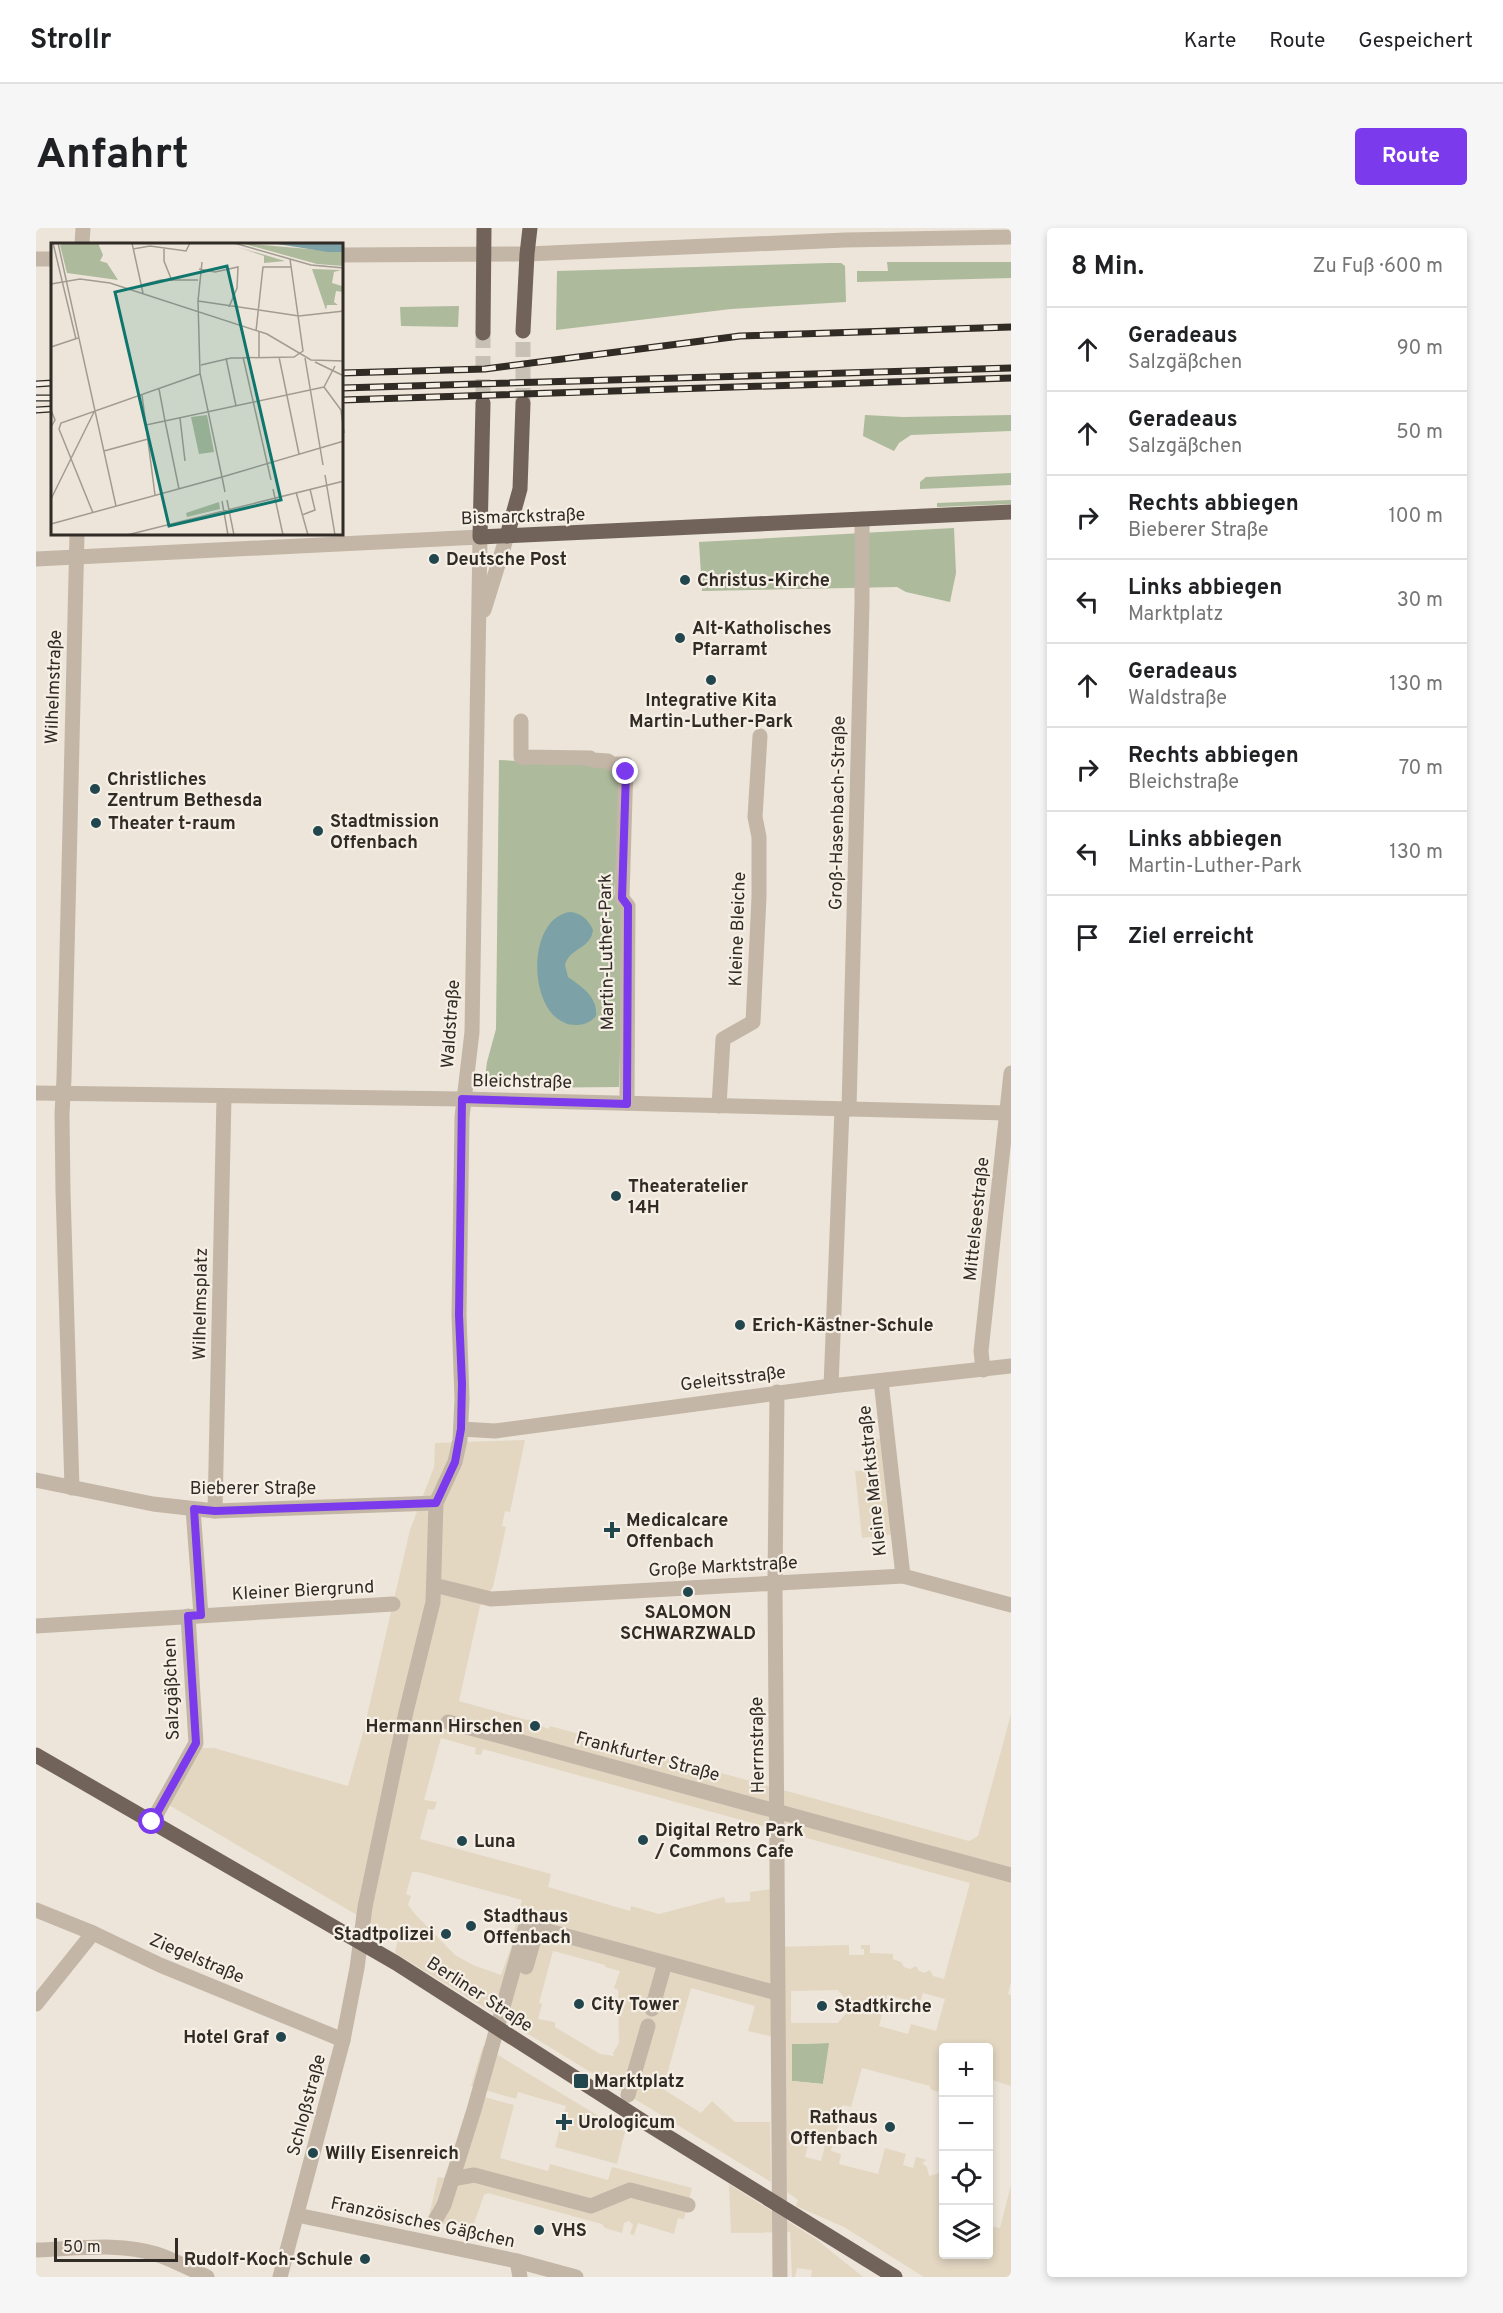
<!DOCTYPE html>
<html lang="de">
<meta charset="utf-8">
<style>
body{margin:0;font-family:Overpass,sans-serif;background:#f6f6f6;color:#202124}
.controls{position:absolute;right:18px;bottom:18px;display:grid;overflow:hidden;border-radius:6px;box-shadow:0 3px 9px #0003}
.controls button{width:54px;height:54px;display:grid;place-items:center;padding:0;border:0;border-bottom:2px solid #e0e0e0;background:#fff;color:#202124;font:30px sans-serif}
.scale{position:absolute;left:18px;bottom:15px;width:124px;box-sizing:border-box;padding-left:6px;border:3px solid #312b26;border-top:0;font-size:16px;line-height:21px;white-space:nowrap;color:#312b26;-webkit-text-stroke:4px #f6efe5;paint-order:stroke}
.stop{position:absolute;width:18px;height:18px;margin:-14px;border:4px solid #7c3aed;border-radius:50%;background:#fff}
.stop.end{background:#7c3aed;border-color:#fff;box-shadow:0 2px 6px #0008}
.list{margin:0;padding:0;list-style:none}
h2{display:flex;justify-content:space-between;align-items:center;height:78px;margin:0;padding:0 24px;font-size:26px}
h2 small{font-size:20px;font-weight:400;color:#757577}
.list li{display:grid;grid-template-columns:39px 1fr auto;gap:18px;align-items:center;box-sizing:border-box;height:84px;padding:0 24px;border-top:2px solid #e0e0e0}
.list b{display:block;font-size:22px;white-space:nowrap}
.list p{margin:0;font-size:20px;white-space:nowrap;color:#757577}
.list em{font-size:20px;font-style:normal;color:#757577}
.icon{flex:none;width:33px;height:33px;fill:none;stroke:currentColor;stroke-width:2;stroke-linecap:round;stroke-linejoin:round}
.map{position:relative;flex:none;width:975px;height:2049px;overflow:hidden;border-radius:6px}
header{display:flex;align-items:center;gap:36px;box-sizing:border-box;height:84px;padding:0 30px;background:#fff;border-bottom:2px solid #e0e0e0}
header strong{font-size:28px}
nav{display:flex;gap:33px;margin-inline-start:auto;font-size:21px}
.intro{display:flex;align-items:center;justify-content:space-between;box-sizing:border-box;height:144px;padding:0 36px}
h1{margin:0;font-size:42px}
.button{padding:15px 27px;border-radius:6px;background:#7c3aed;color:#fff;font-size:21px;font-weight:700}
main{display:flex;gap:36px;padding:0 36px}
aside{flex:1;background:#fff;border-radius:6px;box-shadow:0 3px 9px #0003}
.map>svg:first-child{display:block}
.green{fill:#adba9c}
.plaza{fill:#e3d7c2;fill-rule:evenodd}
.water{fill:#7ca1a6}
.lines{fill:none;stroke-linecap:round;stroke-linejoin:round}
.major-tunnel{stroke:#c7c0b5;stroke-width:15;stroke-dasharray:15 8;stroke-linecap:butt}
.minor{stroke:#c3b6a7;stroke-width:15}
.major{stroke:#716359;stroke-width:15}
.rail-casing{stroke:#312b26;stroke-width:7}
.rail{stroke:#f6efe5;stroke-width:4.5;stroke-dasharray:14;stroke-linecap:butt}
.route{stroke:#7c3aed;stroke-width:8}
.poi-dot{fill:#22464d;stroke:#f6efe5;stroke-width:2}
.labels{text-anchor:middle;stroke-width:4.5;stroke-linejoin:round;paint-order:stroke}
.street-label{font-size:18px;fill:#312b26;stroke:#f6efe5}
.poi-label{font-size:18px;font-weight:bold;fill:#312b26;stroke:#f6efe5;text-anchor:start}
.inset-road{fill:none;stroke:#a29b91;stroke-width:1.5}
.view{fill:#0f766e;fill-opacity:0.15;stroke:#0f766e;stroke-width:3}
.inset-edge{fill:none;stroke:#312b26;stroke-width:3}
</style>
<header>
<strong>Strollr</strong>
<nav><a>Karte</a><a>Route</a><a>Gespeichert</a></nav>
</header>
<div class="intro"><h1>Anfahrt</h1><a class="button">Route</a></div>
<main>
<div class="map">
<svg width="975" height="2049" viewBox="0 0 975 2049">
<rect width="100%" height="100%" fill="#ede5d9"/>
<g class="green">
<polygon points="851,34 975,34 975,50 821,54 821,43 852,43"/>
<polygon points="793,35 805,35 809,38 810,74 695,81 520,102 521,43"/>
<polygon points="423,78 422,99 365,98 364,79"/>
<polygon points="829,187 867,189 975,187 975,203 875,207 863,215 858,223 827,208"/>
<polygon points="975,245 975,257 884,261 884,254 890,249"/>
<polygon points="975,272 975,276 901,279 901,275"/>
<polygon points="918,300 920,345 914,374 870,364 861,359 666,363 663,314"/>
<polygon points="463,532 588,539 578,666 588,681 583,859 458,860 449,850 451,834 460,801"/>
<polygon points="794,1815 787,1856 756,1853 756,1816"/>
</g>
<g class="plaza">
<polygon points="851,1210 862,1306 826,1310 819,1243 836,1242 833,1212"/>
<path d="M489,1212L474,1284L469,1283L466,1298L470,1299L457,1359L444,1378L423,1473L491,1492L492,1491L512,1501L514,1498L933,1613L942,1608L975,1486V1754L972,1766L975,1767V1858L953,1851L952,1820H908L907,1852H905L902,1864L894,1861V1858L826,1840L815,1879L807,1877L795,1923L805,1926L803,1936L842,1946L849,1920L870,1926L867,1937L877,1940L880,1929L891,1932L886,1935L891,1939L893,1948L907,1944L908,2026H952L953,1998L964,2000L975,1957V2049H888L808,1999L760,1978L762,1972L751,1964L748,1809L733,1808L712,1803L719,1778L655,1760L627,1861L665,1885L676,1873L699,1894H734L735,1954L359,1725L362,1711L126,1573L157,1520H178L312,1558L327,1505L374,1302L398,1239L399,1215ZM405,1510L440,1520L439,1526L445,1527L447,1521L934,1655L908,1751L897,1748L894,1742L888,1745L883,1743L880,1738L874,1741L868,1739L865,1734L857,1731V1726L834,1725V1717H825V1721H828V1727H813V1717L742,1719V1660L714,1664V1673L690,1675L688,1669L623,1686L595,1678L594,1683L512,1659L515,1646L384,1611L392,1581L398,1582L401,1574L388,1572ZM376,1644H382L486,1672L475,1713L477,1714L465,1747L437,1737L419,1727L379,1686L372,1677L375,1668L370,1666ZM517,1723L569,1737V1739L584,1743L578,1760L582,1762L583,1815L577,1825L578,1828L564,1826L519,1799V1794L502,1791L506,1776L503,1775ZM802,1762L811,1773H817V1784H811L802,1795H755V1763ZM887,1765L909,1771L900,1803L875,1796L872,1806L843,1798L851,1767L884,1775ZM793,1815L787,1856L756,1853V1816ZM776,1902L792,1906L785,1933L769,1929Z"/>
<polygon points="447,1818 589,1904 581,1936 519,1919 530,1878 482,1864 480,1871 435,1858"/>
<polygon points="437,1866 478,1877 464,1930 512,1943 514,1936 572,1952 576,1939 656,1960 648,1991 642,1990 638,2006 602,1995 598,2007 594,2006 597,1997 593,1993 588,1995 586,2005 569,2000 566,1996 452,1965 448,1967 435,2004 392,1992 402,1949 413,1951"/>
<polygon points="693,1956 780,2011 827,2049 775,2049 776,2042 761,2040 759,2049 756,2049 754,2004 695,2005"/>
</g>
<path class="water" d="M534,684C545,685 552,691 557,702C555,721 533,720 529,737L532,749C546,759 562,769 560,788C555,794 548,797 540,797C492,797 487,691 534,684Z"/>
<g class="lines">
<g class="major-tunnel">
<polyline points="447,105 447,175"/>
<polyline points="487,175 487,103"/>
</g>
<g class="minor">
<polyline points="46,16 47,0"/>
<polyline points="306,27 491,26 809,12 975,9"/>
<polyline points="0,31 16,31"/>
<polyline points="0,331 444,309 436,804 426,889 423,1087 426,1171 424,1212 419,1234 400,1275 397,1374 370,1484 329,1679 321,1740 307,1812 244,2049"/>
<polyline points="448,382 471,308"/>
<polyline points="485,493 485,529 554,530 557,532 572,533 576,536 590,536 586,670 592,678 591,875"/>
<polyline points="0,865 426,871 971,885"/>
<polyline points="683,878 687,811 717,794 723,669 723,609 719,589 724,508"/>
<polyline points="813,881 826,375 826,291"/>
<polyline points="947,1142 945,1123 975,845"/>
<polyline points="845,1153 867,1348"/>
<polyline points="795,1158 806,881"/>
<polyline points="741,1164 739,1355 744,2049"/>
<polyline points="425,1201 459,1203 795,1158 975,1138"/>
<polyline points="0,1252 117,1276 179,1283 400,1275"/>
<polyline points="36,1260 27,963 26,886 28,850 41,306"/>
<polyline points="157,1281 165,1387"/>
<polyline points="179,1283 188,869"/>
<polyline points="398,1357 455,1371 867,1348 975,1377"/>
<polyline points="0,1398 357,1376"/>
<polyline points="412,1494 975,1647"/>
<polyline points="116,1594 160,1515 152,1388"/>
<polyline points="0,1682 57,1705 124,1737 307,1812"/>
<polyline points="490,1739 501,1700"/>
<polyline points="0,1776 57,1705"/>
<polyline points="616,1781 629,1735"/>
<polyline points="592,1867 612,1798"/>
<polyline points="416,1951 438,1947 555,1978 594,1962 652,1977"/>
<polyline points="261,1987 481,2033 540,2049"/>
<polyline points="398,1994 408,1977 438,1882 490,1697 741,1765"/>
<path d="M0,2022C39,2021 83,2014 120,2026C138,2032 155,2041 171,2049"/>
<polyline points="481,2033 484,2049"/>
</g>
<g class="major">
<polyline points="487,103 491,26 494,0"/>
<polyline points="447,105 448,0"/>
<polyline points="447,175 444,309 975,284"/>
<polyline points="471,308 484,261 487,175"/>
<polyline points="0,1527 360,1735 613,1897 859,2049"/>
</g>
<g class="rail-casing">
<g id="rail">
<polyline points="306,145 449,141 704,108 975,99"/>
<polyline points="0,156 16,155"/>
<polyline points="306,160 975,140"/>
<polyline points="0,170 16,170"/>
<polyline points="306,172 975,150"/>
<polyline points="0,182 16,181"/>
</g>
</g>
<use href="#rail" class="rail"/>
</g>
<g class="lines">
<polyline class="route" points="116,1594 160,1515 152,1388 165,1387 158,1281 179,1283 400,1275 419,1234 425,1201 426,1156 423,1087 426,871 591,876 592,678 586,670 590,544"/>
</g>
<g class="poi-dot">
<circle cx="398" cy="331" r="6"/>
<circle cx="649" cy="352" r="6"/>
<circle cx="644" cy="410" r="6"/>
<circle cx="675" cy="452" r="6"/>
<circle cx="59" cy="561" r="6"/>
<circle cx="60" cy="595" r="6"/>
<circle cx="282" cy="603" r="6"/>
<circle cx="580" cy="968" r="6"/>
<circle cx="704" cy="1097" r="6"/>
<path d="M573 1293h6v6h6v6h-6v6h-6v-6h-6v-6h6z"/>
<circle cx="652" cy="1364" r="6"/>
<circle cx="499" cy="1498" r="6"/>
<circle cx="607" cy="1612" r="6"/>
<circle cx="426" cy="1613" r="6"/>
<circle cx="435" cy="1698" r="6"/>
<circle cx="410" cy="1706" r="6"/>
<circle cx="543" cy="1776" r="6"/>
<circle cx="786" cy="1778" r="6"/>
<circle cx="245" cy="1809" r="6"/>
<rect x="537" y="1845" width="16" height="16" rx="3"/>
<path d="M525 1885h6v6h6v6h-6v6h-6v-6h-6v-6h6z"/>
<circle cx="854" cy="1899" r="6"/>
<circle cx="277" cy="1925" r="6"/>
<circle cx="503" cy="2002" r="6"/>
<circle cx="329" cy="2031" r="6"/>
</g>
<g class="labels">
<g class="street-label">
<text transform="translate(487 288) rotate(-2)" y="6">Bismarckstraße</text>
<text transform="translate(17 459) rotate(-88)" y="6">Wilhelmstraße</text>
<text transform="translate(801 585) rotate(-89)" y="6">Groß-Hasenbach-Straße</text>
<text transform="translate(701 701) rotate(-88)" y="6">Kleine Bleiche</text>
<text transform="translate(570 724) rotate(-91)" y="6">Martin-Luther-Park</text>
<text transform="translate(414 796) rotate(-86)" y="6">Waldstraße</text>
<text transform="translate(486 853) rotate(1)" y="6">Bleichstraße</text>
<text transform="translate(940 991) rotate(-84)" y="6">Mittelseestraße</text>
<text transform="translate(164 1076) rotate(-89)" y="6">Wilhelmsplatz</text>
<text transform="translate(697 1150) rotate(-7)" y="6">Geleitsstraße</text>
<text transform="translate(836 1253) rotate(-96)" y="6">Kleine Marktstraße</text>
<text x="217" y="1266">Bieberer Straße</text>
<text transform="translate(687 1338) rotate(-3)" y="6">Große Marktstraße</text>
<text transform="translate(267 1362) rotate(-3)" y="6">Kleiner Biergrund</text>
<text transform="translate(135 1461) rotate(-92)" y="6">Salzgäßchen</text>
<text transform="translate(721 1517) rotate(-91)" y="6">Herrnstraße</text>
<text transform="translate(612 1528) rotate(15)" y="6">Frankfurter Straße</text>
<text transform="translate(161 1730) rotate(23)" y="6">Ziegelstraße</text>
<text transform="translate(444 1766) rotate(33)" y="6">Berliner Straße</text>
<text transform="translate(270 1877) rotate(-75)" y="6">Schloßstraße</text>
<text transform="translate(387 1994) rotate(12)" y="6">Französisches Gäßchen</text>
</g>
<g class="poi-label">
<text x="410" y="337">Deutsche Post</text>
<text x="661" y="358">Christus-Kirche</text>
<text x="656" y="406">Alt-Katholisches<tspan x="656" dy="21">Pfarramt</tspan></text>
<text x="675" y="478" text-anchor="middle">Integrative Kita<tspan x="675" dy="21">Martin-Luther-Park</tspan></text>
<text x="71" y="557">Christliches<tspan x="71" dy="21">Zentrum Bethesda</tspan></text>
<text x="294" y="599">Stadtmission<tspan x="294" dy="21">Offenbach</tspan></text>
<text x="72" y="601">Theater t-raum</text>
<text x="592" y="964">Theateratelier<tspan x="592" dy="21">14H</tspan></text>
<text x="716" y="1103">Erich-Kästner-Schule</text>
<text x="590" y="1298">Medicalcare<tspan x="590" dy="21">Offenbach</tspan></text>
<text x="652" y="1390" text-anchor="middle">SALOMON<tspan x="652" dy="21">SCHWARZWALD</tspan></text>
<text x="487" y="1504" text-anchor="end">Hermann Hirschen</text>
<text x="619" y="1608">Digital Retro Park<tspan x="619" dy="21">/ Commons Cafe</tspan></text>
<text x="438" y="1619">Luna</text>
<text x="447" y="1694">Stadthaus<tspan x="447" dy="21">Offenbach</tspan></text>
<text x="398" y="1712" text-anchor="end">Stadtpolizei</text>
<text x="555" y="1782">City Tower</text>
<text x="798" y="1784">Stadtkirche</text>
<text x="233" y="1815" text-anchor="end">Hotel Graf</text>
<text x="558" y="1859">Marktplatz</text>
<text x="842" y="1895" text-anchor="end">Rathaus<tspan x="842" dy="21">Offenbach</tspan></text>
<text x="542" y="1900">Urologicum</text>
<text x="289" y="1931">Willy Eisenreich</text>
<text x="515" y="2008">VHS</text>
<text x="317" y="2037" text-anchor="end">Rudolf-Koch-Schule</text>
</g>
</g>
<g transform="translate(15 15)">
<rect width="292" height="292" fill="#ede5d9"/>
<path d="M13,0H47L52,12L49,18L56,20L67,37L16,30L9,2ZM190,0L292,9V23L266,21ZM186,4L214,12L234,18L213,20V13ZM261,26L290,27L283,29L281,40L291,43L292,49L285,48L283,59L287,62H276L275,67ZM156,172L163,209L148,211L140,174ZM168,259L169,266L136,274L135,270Z" fill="#adba9c"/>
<path d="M220,0H292V9H277Z" fill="#7ca1a6"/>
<path class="inset-road" d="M2,0L25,96M7,0L65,263M81,0L92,50M183,0L260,22L293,25M82,6L99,3L135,8L139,0M113,6V18L121,38M151,19L147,58L149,130L171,234L293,198M148,26L164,29L187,24L186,45L178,64M0,41L29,36L59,40L216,91L260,117L293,118M90,42L110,37H147M147,58L248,73L293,68M205,88L212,24H240M0,104L27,95M192,114L220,237M208,114V89M228,114L248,211M175,115L185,163M254,115L272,222M264,119L293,133M150,122L180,115L243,114L252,108L239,16M273,144L290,167L293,190M273,144L284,123M108,146L114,178M91,152L104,252M0,167L4,177L0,184M129,175L134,218M114,178L128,246M95,182L273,144M53,208L97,196M274,232L284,292M222,246L232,292M245,249L257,292M0,256L43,169M176,257L183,292M171,258L177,292M42,270L8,186L10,180L149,131M251,272L264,267L259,246M0,281L171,234L174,249M76,292L293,238"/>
<path class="view" d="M176,23L230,257L118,283L64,49Z"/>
<rect width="292" height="292" class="inset-edge"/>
</g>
</svg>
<div class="controls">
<button>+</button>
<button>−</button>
<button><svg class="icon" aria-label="locate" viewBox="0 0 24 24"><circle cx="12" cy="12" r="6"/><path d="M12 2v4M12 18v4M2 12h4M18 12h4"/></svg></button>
<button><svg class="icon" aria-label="layers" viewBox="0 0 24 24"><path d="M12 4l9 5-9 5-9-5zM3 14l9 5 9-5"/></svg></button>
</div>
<div class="scale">50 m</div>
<div class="stop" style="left:116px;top:1594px"></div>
<div class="stop end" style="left:590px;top:544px"></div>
</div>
<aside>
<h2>8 Min.<small>Zu Fuß · 600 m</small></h2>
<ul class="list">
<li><svg class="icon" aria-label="ahead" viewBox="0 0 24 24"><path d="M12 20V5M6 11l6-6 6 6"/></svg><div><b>Geradeaus</b><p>Salzgäßchen</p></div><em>90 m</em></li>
<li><svg class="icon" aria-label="ahead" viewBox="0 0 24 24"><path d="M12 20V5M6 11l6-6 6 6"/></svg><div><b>Geradeaus</b><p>Salzgäßchen</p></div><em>50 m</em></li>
<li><svg class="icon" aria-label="right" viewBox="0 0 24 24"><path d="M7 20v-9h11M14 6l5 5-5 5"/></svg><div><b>Rechts abbiegen</b><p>Bieberer Straße</p></div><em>100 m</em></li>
<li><svg class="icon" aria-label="left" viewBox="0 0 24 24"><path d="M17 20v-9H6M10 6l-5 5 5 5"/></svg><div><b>Links abbiegen</b><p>Marktplatz</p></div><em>30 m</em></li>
<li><svg class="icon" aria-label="ahead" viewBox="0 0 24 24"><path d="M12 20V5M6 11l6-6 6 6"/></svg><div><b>Geradeaus</b><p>Waldstraße</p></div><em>130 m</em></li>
<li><svg class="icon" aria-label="right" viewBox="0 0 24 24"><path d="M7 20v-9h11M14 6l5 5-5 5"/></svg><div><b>Rechts abbiegen</b><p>Bleichstraße</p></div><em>70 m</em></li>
<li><svg class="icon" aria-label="left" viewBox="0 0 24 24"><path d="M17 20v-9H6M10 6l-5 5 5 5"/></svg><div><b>Links abbiegen</b><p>Martin-Luther-Park</p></div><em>130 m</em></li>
<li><svg class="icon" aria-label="arrive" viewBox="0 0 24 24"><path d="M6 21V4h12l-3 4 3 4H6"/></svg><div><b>Ziel erreicht</b></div></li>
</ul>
</aside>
</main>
